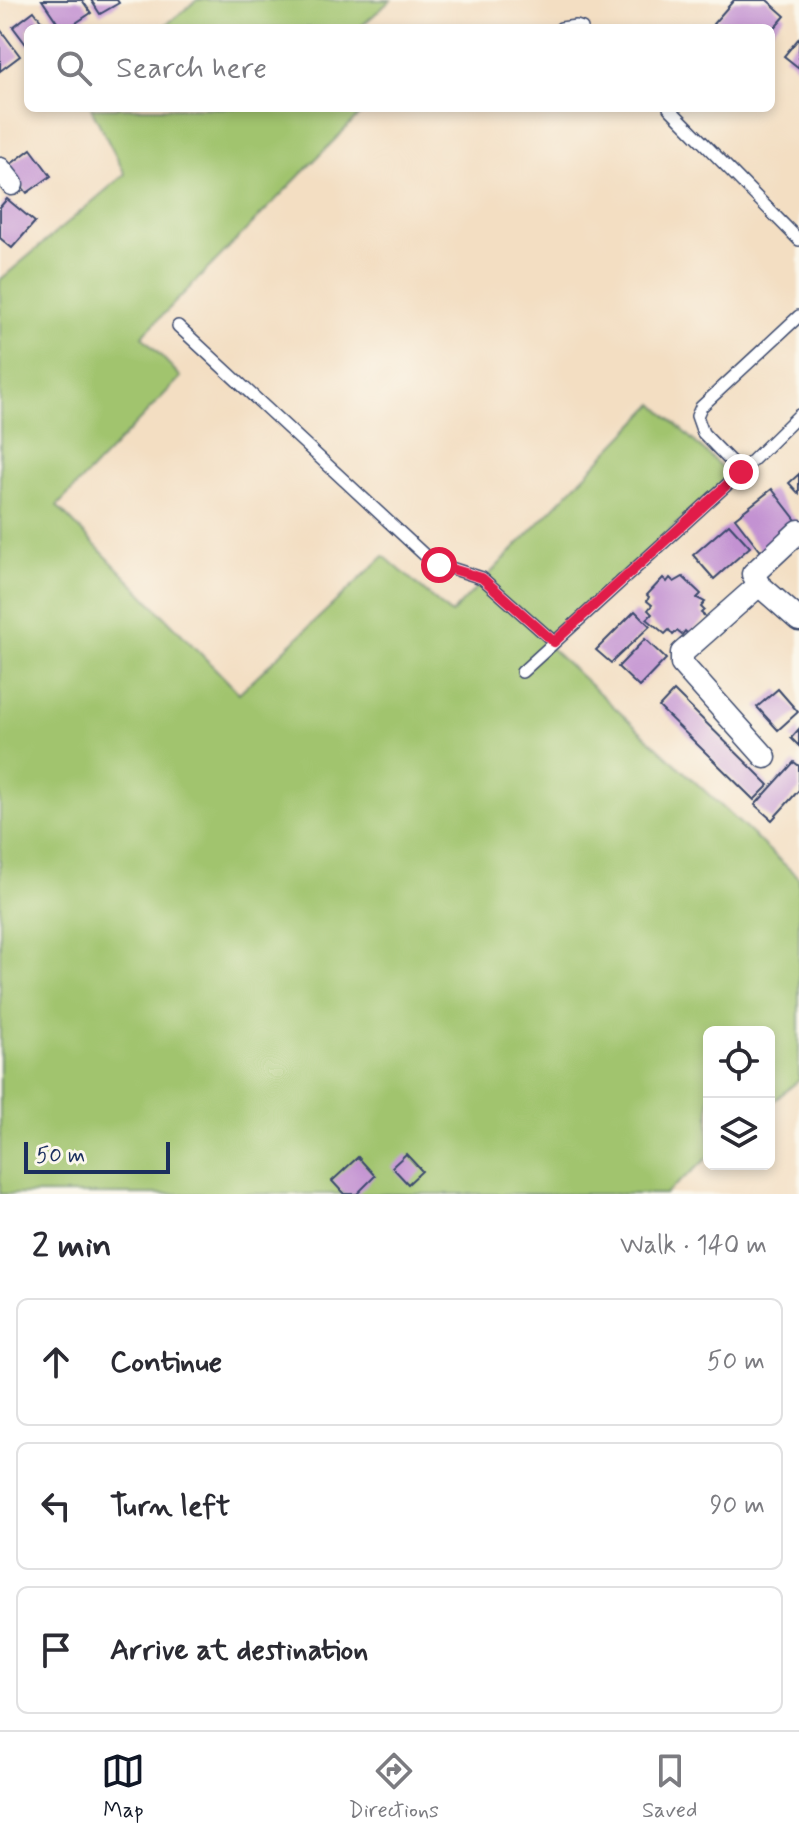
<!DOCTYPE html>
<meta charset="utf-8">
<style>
body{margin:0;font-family:Mynerve,sans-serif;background:#f2f2f3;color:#2b2b33}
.controls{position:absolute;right:24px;bottom:24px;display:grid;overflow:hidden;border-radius:12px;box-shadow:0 4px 12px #0003}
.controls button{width:72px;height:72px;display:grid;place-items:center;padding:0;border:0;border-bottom:2px solid #e1e1e2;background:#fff;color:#2b2b33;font:40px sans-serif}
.scale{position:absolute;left:24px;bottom:20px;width:146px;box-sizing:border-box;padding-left:8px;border:4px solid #1b2f5e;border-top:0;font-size:22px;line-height:28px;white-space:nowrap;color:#1b2f5e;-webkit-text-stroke:6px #fbf7ec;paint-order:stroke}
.stop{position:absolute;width:24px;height:24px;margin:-18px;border:6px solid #e11d48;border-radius:50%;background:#fff}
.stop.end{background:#e11d48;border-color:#fff;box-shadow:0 2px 8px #0008}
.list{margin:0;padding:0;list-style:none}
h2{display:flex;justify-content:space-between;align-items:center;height:104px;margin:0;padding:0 32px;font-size:34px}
h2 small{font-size:26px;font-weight:400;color:#7c7c81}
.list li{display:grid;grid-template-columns:52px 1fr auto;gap:24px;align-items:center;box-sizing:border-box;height:128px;margin:0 16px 16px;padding:0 16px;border:2px solid #e1e1e2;border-radius:12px}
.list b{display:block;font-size:30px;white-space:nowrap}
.list em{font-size:26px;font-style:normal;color:#7c7c81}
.icon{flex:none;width:44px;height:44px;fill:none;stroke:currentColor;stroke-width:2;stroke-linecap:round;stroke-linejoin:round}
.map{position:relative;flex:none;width:799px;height:1194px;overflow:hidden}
.search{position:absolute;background:#fff;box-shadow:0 4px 12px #0003;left:24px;right:24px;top:24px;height:88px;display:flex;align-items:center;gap:20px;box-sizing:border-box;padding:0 28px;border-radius:12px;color:#7c7c81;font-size:30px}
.sheet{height:536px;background:#fff}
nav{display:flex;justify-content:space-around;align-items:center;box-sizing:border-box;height:112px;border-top:2px solid #e1e1e2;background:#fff;font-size:22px;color:#7c7c81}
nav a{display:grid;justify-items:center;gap:4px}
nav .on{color:#111827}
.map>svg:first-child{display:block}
.green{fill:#a1c46e;stroke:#5e7a66;stroke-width:2}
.building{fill:#c392d2}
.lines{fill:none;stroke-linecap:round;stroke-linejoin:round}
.service-casing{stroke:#3b496d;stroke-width:14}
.minor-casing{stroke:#3b496d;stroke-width:25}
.service{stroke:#fff;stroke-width:11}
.minor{stroke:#fff;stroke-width:22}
.route{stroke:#e11d48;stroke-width:10}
</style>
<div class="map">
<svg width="799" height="1194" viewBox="0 0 799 1194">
<rect width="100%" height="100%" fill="#fbf7ec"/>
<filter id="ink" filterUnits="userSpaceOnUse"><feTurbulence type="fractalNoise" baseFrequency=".0125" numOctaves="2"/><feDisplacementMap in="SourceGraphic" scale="16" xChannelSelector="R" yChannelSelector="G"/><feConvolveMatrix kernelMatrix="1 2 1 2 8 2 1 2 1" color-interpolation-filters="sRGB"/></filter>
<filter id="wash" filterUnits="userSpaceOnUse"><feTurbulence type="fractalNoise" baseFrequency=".006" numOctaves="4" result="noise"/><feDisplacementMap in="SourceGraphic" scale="32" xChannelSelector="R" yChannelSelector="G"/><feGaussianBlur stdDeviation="1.8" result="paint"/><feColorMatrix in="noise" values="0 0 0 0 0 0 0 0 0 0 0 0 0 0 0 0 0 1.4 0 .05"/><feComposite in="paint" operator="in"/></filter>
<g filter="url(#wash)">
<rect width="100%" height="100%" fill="#f3dec2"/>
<g class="green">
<polygon points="197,0 391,0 359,28 162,28"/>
<polygon points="91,108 366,108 142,336 181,377 57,506 239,693 384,556 451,614 654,404 730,475 546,644 799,878 799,1080 769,1105 769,1032 709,1032 709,1157 665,1194 0,1194 0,280 125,174"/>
</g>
<g id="blocks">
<g class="building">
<polygon points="42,0 82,0 91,13 68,28 61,28"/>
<polygon points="91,0 117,0 119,3 100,14"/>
<polygon points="734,0 767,0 785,16 771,32 771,28 717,28 713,24"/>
<polygon points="34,11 47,28 28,28 28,47 13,27"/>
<polygon points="0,29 20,56 0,71"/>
<polygon points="799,38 799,68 784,56"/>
<polygon points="31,149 51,176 27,193 7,167"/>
<polygon points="7,199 35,222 12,248 0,238 0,207"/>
<polygon points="799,474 799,494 789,483"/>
<polygon points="772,489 799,524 763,554 735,518"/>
<polygon points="729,524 750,547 714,579 693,555"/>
<polygon points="683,577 701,594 697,598 705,602 701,607 704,610 701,613 706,617 689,635 685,631 682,635 677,631 673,635 669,630 665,634 647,619 652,614 648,610 652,605 647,601 649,597 647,595 663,578 667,582 670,578 674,582"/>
<polygon points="635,611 650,626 611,663 596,650"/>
<polygon points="645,639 666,659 639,687 618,667"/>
<polygon points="778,689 798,712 778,730 757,707"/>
<polygon points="674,691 769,785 754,800 659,707"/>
<polygon points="799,729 799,746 791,738"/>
<polygon points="794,762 799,766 799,790 772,820 755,805"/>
<polygon points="406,1154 422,1171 408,1184 392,1167"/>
<polygon points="358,1157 375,1176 357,1194 344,1194 332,1181"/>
</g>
</g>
</g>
<g filter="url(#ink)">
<use href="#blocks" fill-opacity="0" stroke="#3b496d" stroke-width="2"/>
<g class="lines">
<g class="service-casing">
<g id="service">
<polyline points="561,28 576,26 582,28"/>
<polyline points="669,108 799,240"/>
<polyline points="178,326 432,562 482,578 554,642"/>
<polyline points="741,472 703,433 697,416 701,407 799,316"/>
<polyline points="522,672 741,472 799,415"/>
</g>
</g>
<g class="minor-casing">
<g id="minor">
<polyline points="0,169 12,184"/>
<polyline points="799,531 753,574 759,585 799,620"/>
<polyline points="759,585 682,653 682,664 765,757"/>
</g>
</g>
<use href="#service" class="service"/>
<use href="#minor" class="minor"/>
</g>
</g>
<g class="lines" filter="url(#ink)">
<polyline class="route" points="439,565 482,578 554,642 741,472"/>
</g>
</svg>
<div class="controls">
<button><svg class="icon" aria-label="locate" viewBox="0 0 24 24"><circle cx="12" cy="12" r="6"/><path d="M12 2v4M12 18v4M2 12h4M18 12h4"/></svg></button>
<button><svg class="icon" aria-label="layers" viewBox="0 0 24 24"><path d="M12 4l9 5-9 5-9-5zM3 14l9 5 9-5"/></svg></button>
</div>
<div class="scale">50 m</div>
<div class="stop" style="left:439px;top:565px"></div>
<div class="stop end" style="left:741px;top:472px"></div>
<div class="search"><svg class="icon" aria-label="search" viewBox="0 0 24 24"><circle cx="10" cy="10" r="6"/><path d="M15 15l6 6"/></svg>Search here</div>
</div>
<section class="sheet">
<h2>2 min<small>Walk · 140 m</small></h2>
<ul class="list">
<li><svg class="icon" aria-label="ahead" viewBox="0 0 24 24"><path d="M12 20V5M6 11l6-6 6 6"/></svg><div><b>Continue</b></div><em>50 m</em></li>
<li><svg class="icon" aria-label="left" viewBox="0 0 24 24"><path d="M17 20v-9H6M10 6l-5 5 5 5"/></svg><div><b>Turn left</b></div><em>90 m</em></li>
<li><svg class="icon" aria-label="arrive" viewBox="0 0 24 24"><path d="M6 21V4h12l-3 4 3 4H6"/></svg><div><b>Arrive at destination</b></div></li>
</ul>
</section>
<nav>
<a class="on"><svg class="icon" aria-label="map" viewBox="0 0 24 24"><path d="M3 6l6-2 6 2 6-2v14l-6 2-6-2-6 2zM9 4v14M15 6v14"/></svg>Map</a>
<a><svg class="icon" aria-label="directions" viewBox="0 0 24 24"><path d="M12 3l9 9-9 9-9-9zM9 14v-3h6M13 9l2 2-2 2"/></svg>Directions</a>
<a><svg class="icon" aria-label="saved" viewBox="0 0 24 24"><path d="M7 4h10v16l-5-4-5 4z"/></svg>Saved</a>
</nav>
